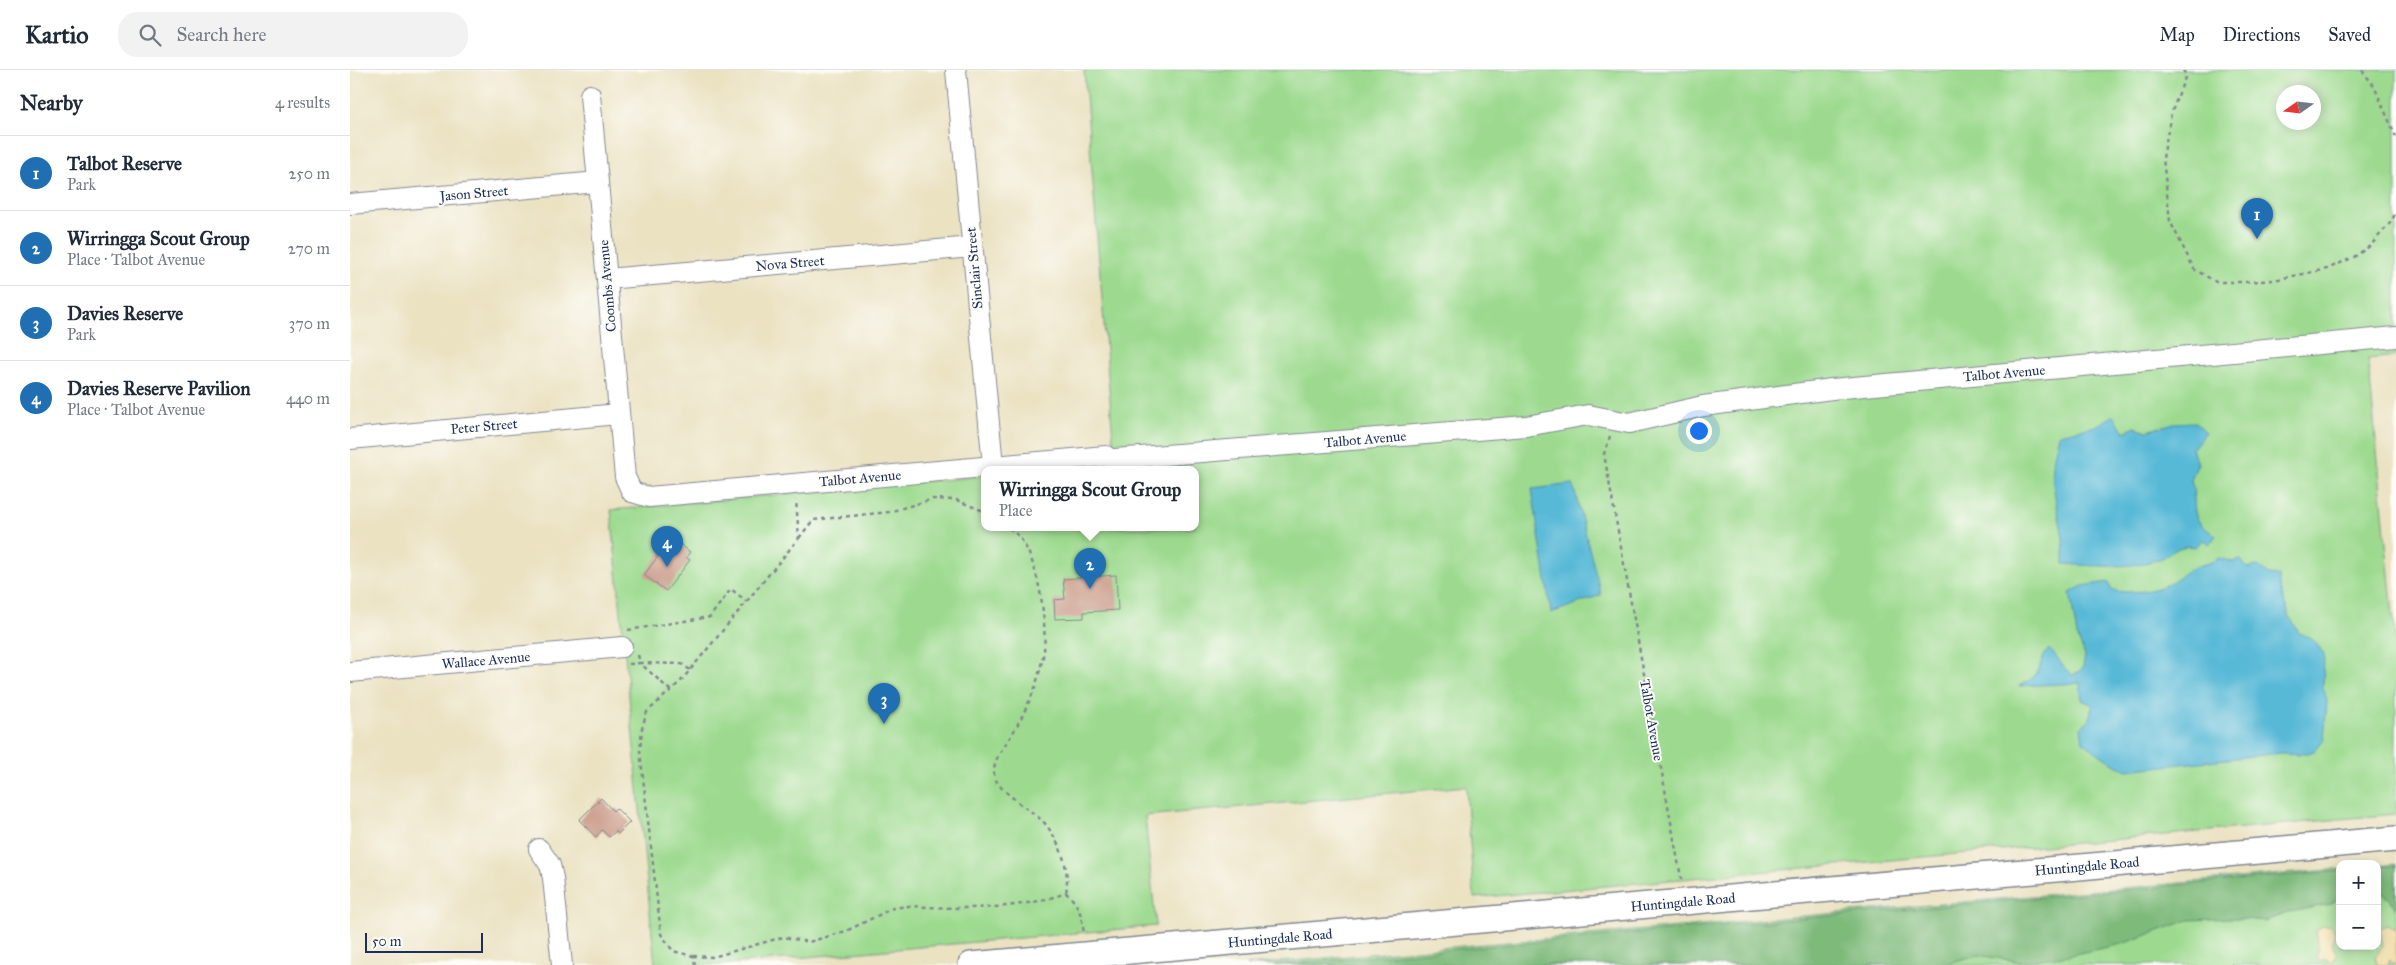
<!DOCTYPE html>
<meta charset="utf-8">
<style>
body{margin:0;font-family:"IM FELL Great Primer",serif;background:#f2f2f3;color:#1f2937}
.controls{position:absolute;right:15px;bottom:15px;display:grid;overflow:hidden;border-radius:10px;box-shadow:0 2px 12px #0003}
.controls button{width:45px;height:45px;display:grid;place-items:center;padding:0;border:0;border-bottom:1px solid #e0e1e3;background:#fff;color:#1f2937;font:25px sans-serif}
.compass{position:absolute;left:1926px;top:15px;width:45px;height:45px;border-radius:50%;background:#fff;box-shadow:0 2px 12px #0003;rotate:256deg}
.scale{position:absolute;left:15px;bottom:12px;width:118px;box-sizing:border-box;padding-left:5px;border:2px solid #1b2f5e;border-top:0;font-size:14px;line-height:18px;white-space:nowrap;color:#1b2f5e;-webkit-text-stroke:4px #fdfcf7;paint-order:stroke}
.you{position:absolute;left:1348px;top:360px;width:18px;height:18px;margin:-12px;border:4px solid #fff;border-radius:50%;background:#1a73e8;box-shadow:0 0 0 8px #1a73e833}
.badge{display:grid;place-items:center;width:32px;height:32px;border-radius:50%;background:#1f6fb2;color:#fff;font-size:16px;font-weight:700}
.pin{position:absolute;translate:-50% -41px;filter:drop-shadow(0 1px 2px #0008)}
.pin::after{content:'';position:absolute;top:26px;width:18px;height:15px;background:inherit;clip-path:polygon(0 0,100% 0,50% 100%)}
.popup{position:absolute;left:631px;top:396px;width:218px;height:65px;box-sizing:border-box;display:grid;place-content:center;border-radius:10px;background:#fff;filter:drop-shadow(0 1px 4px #0005);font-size:16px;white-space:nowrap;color:#747a83}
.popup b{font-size:19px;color:#1f2937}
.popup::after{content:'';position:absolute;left:50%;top:100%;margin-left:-10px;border:10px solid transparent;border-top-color:#fff}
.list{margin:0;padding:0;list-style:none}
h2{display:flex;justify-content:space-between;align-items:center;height:65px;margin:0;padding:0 20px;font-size:21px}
h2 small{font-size:16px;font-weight:400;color:#747a83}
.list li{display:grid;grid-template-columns:32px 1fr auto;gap:15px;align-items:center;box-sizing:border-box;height:75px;padding:0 20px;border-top:1px solid #e0e1e3}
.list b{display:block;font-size:19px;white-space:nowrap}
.list p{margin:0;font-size:16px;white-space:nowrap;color:#747a83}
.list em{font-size:16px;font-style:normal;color:#747a83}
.icon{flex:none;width:28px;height:28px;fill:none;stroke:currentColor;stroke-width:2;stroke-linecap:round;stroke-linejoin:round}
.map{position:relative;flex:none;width:2046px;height:895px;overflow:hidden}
header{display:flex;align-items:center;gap:30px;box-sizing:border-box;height:70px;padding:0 25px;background:#fff;border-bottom:1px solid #e0e1e3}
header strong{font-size:24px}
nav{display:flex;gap:28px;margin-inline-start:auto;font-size:18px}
.search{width:350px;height:45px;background:#f2f2f3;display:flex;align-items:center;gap:12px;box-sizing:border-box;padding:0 18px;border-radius:20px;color:#747a83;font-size:19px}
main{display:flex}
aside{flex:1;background:#fff}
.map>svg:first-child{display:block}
.green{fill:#9dda8f;stroke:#5c8476;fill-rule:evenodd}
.forest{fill:#7eba7a;stroke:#4c746c}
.sand{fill:#eeda9e;stroke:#84847e}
.water{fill:#59b9d7;stroke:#3a749a}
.building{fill:#ca9c8b}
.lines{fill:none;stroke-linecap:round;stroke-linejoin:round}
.minor-casing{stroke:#838890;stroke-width:22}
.major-casing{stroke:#838890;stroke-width:28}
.path{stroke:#838890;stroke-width:2.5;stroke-dasharray:4 4;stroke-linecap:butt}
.minor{stroke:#fff;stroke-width:20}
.major{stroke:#fff;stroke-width:25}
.labels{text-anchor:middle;stroke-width:4;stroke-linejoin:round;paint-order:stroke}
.street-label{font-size:14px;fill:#1b2f5e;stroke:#fdfcf7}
</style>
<header>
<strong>Kartio</strong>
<div class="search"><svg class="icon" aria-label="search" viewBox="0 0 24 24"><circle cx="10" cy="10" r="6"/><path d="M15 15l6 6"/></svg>Search here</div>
<nav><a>Map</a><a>Directions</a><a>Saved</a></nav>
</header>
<main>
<aside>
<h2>Nearby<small>4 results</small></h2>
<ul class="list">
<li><span class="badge">1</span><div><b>Talbot Reserve</b><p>Park</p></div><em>250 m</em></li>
<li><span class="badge">2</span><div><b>Wirringga Scout Group</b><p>Place · Talbot Avenue</p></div><em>270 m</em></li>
<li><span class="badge">3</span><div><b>Davies Reserve</b><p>Park</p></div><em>370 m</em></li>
<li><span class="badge">4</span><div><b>Davies Reserve Pavilion</b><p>Place · Talbot Avenue</p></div><em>440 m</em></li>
</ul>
</aside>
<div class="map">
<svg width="2046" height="895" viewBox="0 0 2046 895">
<rect width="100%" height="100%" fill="#fdfcf7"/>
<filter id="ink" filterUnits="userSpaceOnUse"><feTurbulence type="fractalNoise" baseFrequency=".02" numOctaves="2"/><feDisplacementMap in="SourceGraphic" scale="10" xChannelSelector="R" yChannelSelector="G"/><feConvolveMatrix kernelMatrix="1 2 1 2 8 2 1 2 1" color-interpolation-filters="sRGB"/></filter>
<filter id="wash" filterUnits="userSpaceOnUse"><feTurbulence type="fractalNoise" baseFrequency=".0096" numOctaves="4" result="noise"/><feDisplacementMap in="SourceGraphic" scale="20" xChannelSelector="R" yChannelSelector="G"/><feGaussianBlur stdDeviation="1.12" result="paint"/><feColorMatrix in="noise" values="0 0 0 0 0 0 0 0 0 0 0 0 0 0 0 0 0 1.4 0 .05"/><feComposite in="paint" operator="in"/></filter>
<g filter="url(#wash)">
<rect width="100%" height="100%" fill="#ebe2c2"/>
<g class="green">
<path d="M734,0H2046V286L2018,289L2046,576V744L1124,828L1116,716L795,746L806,856L367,895H305L261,440L635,406V458H845V400H697L765,394ZM1934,22H1964V52H1934Z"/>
<polygon points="2046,794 2046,895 896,895 1990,799 1990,876 2027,876 2027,796"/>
</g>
<g class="forest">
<polygon points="2046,796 2046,841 2041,830 2027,819 2027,797"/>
<polygon points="1990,801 1990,827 1981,834 1940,842 1915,851 1884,848 1839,850 1772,874 1720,885 1671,892 1628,885 1590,895 926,895"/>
</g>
<g class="sand">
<polygon points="2037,855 2046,859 2046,893 2043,894 2039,890 2038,895 2028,895 2025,888 2033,875 2030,858"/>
<path d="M1972,856H1980C1988,861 1983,868 1981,874L1987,884L1986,888L1981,892L1974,888L1970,891L1966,887L1968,874L1966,861Z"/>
</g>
<g class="water">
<path d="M1763,346L1775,362L1785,357L1797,361L1824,353L1845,352L1856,362L1842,379L1848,393L1841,410C1849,435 1835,449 1866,465L1860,474L1853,470L1845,477C1827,473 1822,485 1807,490C1776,499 1746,496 1714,494C1717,461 1700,428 1703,394C1704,384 1707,374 1709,364L1746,356Z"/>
<polygon points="1223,414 1251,525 1201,543 1182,419"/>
<path d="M1869,488L1883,492L1891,490L1897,498L1908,496L1919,505L1929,506V516L1939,545L1949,563L1963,569L1974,584L1973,617L1977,631L1974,670L1966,680L1956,684L1931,683L1777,700L1762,693L1733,672L1731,657L1740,649L1743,635L1732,630L1730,613L1669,616C1697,602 1684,597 1699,579C1709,588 1712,597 1722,605L1728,603L1733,597L1735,586L1727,566L1720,523L1732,516L1759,512L1761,520C1778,524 1802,522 1818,514C1826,510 1833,503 1841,499C1850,494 1858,495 1869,488Z"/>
</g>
<g id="blocks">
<g class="building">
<polygon points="320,470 328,476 330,474 340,482 336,487 340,490 316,521 294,505"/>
<polygon points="766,505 768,540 734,542 734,548 705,549 704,530 715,529 713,509"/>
<polygon points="251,728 263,741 266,738 280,752 268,764 266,761 259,767 252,760 246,767 229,750"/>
</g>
</g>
</g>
<g filter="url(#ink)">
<use href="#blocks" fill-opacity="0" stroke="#838890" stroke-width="1"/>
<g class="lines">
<g class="minor-casing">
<g id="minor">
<polyline points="606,0 643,396"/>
<polyline points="240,25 275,407 282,422 299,427 756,386"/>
<polyline points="0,134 248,112"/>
<polyline points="257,209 622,177"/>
<polyline points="0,369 268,344"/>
<polyline points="765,389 1176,356 1238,345 1279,353 1353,336 1482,319 2046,267"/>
<polyline points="0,602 272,577"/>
<polyline points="189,779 200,795 203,808 212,895"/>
</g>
</g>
<g class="major-casing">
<polyline id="major" points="621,895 2046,769"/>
</g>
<g class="path">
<polyline points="1833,0 1836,5 1821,44 1813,88 1820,151 1844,199 1866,212 1896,212 1924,210 1977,199 2004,187 2020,176 2041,152 2046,142"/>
<polyline points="2012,0 2024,16 2046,67"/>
<polyline points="1260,366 1254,384 1332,813"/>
<path d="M659,458C688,474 697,551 694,581C692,593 688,607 685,618C679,632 672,647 665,659C658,673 643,687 644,703C644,721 686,741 697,756C711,775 720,799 716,823"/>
<polyline points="449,468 463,450 539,442 583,429 606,430 631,440 635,444"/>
<polyline points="278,560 360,547 381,519 397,532"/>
<polyline points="288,585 290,593 332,594 340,600"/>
<polyline points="279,594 290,593 321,621"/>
<path d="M343,886L363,887L433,867L459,872L496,861L543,838L558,836C611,839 665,841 716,823C730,835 732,847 734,865"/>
<polyline points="345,895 343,886 323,881 311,864 290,681 292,658 297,642 331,611 449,468 446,430"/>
<polyline points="1881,895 1883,895"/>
</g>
<use href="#minor" class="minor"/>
<use href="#major" class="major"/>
</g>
</g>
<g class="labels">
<g class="street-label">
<text transform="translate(124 123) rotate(-5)" y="5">Jason Street</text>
<text transform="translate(440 193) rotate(-5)" y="5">Nova Street</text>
<text transform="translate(624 198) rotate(-95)" y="5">Sinclair Street</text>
<text transform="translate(257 216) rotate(-95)" y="5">Coombs Avenue</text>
<text transform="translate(1654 303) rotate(-5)" y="5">Talbot Avenue</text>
<text transform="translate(134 356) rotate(-5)" y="5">Peter Street</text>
<text transform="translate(1015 369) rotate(-5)" y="5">Talbot Avenue</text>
<text transform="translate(510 408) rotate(-5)" y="5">Talbot Avenue</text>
<text transform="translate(136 590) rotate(-5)" y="5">Wallace Avenue</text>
<text transform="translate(1302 650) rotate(80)" y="5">Talbot Avenue</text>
<text transform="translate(1737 796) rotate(-5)" y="5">Huntingdale Road</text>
<text transform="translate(1333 832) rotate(-5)" y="5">Huntingdale Road</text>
<text transform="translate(930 868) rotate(-5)" y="5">Huntingdale Road</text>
</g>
</g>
</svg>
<div class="controls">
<button>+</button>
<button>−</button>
</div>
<svg class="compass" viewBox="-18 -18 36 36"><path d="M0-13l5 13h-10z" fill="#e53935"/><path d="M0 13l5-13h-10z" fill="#747a83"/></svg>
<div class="scale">50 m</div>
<div class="you"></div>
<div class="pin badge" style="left:1907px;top:169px">1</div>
<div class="pin badge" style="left:740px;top:519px">2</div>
<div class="popup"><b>Wirringga Scout Group</b>Place</div>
<div class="pin badge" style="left:534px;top:654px">3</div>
<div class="pin badge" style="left:317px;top:497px">4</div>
</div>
</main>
